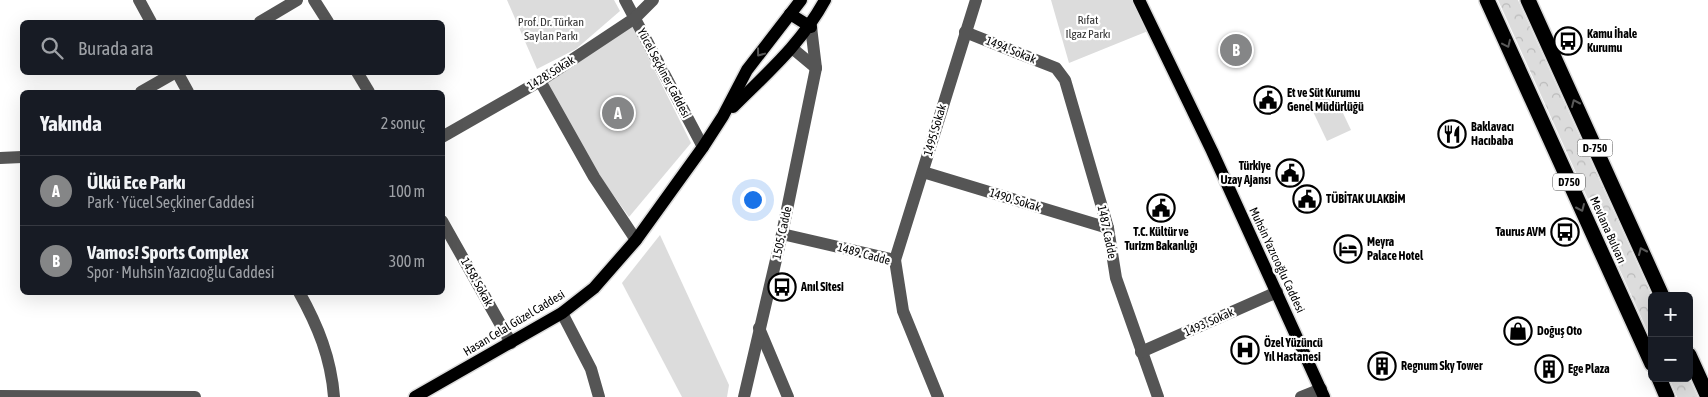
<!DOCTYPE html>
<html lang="tr">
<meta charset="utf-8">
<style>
body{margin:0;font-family:"Asap Condensed",sans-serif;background:#242831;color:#f1f3f6}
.controls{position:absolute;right:15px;bottom:15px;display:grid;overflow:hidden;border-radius:8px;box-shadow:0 5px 20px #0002}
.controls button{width:45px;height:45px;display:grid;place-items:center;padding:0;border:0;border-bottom:1px solid #363941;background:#171b24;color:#f1f3f6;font:25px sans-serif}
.you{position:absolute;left:752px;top:199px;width:18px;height:18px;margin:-12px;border:4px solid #fff;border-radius:50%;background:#1a73e8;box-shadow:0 0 0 8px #1a73e833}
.badge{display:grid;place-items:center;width:32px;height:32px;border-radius:50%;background:#858687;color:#fff;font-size:16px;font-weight:700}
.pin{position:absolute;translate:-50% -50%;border:2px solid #fff;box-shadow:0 1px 5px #0006}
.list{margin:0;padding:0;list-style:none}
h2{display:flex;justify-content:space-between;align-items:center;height:65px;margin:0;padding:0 20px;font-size:21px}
h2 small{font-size:16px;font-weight:400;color:#9ea1a6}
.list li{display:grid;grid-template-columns:32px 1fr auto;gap:15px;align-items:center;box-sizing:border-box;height:70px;padding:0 20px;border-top:1px solid #363941}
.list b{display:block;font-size:19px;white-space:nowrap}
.list p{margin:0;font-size:16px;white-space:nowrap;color:#9ea1a6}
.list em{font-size:16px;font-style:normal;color:#9ea1a6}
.icon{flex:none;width:28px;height:28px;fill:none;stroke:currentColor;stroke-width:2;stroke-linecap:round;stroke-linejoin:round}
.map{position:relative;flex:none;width:1708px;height:397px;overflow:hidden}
.search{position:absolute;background:#171b24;box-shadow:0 5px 20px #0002;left:20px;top:20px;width:425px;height:55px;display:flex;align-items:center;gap:12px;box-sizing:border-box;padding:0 18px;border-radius:8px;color:#9ea1a6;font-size:19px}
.panel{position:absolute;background:#171b24;box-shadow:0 5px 20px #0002;left:20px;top:90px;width:425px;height:205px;border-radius:8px}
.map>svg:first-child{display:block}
.forest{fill:url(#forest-crowns)}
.park{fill:#dcdcdc}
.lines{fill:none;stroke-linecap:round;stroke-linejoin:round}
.major-casing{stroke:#dbdbdb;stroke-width:15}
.highway-casing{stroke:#dbdbdb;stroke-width:18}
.minor{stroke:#555;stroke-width:12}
.major{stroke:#000;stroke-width:12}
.highway{stroke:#000;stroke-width:15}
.oneway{stroke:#595959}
.labels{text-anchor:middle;stroke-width:4.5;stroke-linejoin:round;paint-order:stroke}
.shield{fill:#fff;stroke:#4c4c4c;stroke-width:1}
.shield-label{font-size:11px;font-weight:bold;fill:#000}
.park-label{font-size:12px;fill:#333;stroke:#fff}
.poi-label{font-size:12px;font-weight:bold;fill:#000;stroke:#fff;text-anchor:start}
.street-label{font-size:12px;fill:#000;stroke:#fff}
</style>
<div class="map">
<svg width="1708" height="397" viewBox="0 0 1708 397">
<defs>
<pattern id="forest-crowns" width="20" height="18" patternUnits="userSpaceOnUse" patternTransform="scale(1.25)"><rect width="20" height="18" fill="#dcdcdc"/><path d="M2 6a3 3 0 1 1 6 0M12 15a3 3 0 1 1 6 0" fill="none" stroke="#bbb"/></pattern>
</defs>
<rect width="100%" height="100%" fill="#fff"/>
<g class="forest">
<polygon points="1498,0 1518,0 1652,296 1652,341"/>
<polygon points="1669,378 1689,378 1698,397 1677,397"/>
</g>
<g class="park">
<polygon points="507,0 614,0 620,11 576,49 537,69"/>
<polygon points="1051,0 1138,0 1153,29 1069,63"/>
<polygon points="631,23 691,143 629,217 586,157 543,84"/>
<polygon points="1331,88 1351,130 1327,141 1307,99"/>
<polygon points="660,235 729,385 727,397 682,397 622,283"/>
</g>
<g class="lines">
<g class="major-casing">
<g id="major">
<polyline points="1139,0 1212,151 1324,397"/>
<polyline points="790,14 811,27"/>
<path d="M733,107C768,72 801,44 825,0"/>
<polyline points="415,397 562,313 594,288 636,240 703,147 723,116 747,70 801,0"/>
</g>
</g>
<g class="highway-casing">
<g id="highway">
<polyline points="1487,0 1652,364"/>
<polyline points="1528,0 1662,296"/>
<polyline points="1689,355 1708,397"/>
<polyline points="1659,378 1667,397"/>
</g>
</g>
<g class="minor">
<polyline points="139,0 151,22"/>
<polyline points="314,0 328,22"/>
<polyline points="625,0 703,147"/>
<polyline points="260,22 297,0"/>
<polyline points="965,32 1056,68 1065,80 1108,228 1116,278 1158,397"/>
<polyline points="792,48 816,68"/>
<polyline points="177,72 188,92"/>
<polyline points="357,72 369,92"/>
<polyline points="540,81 594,177 636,240"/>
<polyline points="141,92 176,72"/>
<polyline points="442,137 540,81 635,18 653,0"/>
<polyline points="0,158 22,157"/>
<polyline points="923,172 1108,228"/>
<polyline points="442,221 511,343"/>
<polyline points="782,234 895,260 903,311 938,397"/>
<polyline points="895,260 976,0"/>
<path d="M299,292C318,326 331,358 334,397"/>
<polyline points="562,313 591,369 599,397"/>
<polyline points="759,328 788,397"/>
<polyline points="1141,352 1277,292"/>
<polyline points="0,396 195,397"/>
<polyline points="744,397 782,234 816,68 811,27"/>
<polyline points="1301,397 1321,389"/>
</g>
<use href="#major" class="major"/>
<use href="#highway" class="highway"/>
</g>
<defs><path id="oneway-chevron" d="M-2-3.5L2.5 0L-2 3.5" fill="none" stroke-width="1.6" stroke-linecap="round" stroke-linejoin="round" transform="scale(1.25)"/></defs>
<g class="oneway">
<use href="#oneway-chevron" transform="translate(1507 44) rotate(65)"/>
<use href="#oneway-chevron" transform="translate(760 53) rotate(127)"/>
<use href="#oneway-chevron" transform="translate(1575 103) rotate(-114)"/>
<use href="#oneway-chevron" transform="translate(1581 208) rotate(66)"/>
<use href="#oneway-chevron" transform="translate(1642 251) rotate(-114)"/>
</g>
<defs>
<g id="bus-ring" transform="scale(1.4375)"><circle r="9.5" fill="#fff" stroke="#000" stroke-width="1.5"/><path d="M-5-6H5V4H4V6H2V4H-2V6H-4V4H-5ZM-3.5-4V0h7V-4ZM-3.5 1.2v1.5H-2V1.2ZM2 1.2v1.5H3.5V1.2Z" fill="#000"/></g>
<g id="civic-ring" transform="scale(1.4375)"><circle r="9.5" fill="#fff" stroke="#000" stroke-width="1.5"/><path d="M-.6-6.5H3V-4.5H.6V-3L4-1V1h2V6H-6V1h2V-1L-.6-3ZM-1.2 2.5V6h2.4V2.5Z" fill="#000"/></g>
<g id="restaurant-ring" transform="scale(1.4375)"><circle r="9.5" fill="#fff" stroke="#000" stroke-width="1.5"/><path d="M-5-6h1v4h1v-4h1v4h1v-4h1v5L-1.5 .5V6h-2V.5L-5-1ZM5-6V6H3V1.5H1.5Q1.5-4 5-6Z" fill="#000"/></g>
<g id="hotel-ring" transform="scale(1.4375)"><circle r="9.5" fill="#fff" stroke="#000" stroke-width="1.5"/><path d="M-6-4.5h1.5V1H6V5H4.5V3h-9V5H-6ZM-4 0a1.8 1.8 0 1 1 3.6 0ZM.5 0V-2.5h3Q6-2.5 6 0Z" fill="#000"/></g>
<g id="shop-ring" transform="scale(1.4375)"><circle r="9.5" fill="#fff" stroke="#000" stroke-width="1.5"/><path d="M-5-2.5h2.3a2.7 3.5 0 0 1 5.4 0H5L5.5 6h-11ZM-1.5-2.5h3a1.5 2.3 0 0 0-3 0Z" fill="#000"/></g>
<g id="hospital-ring" transform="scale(1.4375)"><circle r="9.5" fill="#fff" stroke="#000" stroke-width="1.5"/><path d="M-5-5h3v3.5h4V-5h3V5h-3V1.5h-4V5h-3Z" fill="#000"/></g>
<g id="building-ring" transform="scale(1.4375)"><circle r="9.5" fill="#fff" stroke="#000" stroke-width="1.5"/><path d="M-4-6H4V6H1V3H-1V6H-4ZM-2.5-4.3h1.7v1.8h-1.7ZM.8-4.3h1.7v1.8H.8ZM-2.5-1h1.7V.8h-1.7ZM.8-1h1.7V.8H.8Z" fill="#000"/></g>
</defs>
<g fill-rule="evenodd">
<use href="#bus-ring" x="1568" y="41"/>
<use href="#civic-ring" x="1268" y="100"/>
<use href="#restaurant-ring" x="1452" y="134"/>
<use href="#civic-ring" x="1290" y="173"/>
<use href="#civic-ring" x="1307" y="199"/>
<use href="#civic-ring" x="1161" y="208"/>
<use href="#bus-ring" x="1565" y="232"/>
<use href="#hotel-ring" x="1348" y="249"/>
<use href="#bus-ring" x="782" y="287"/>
<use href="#shop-ring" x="1518" y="331"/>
<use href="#hospital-ring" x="1245" y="350"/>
<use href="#building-ring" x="1382" y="366"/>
<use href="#building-ring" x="1549" y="369"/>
</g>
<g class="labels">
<g class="shield">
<rect x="1577.5" y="139.5" width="35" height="17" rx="4"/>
<rect x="1553" y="173.5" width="32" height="17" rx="4"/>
</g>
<g class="shield-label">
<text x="1595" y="152">D-750</text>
<text x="1569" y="186">D750</text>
</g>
<g class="park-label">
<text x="1088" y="24">Rıfat<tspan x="1088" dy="14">Ilgaz Parkı</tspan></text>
<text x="551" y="26">Prof. Dr. Türkan<tspan x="551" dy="14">Saylan Parkı</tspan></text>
</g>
<g class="poi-label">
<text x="1587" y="38">Kamu İhale<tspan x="1587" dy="14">Kurumu</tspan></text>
<text x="1287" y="97">Et ve Süt Kurumu<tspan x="1287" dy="14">Genel Müdürlüğü</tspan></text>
<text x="1471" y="131">Baklavacı<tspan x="1471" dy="14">Hacıbaba</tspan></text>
<text x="1271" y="170" text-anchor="end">Türkiye<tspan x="1271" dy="14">Uzay Ajansı</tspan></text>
<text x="1326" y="203">TÜBİTAK ULAKBİM</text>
<text x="1161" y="236" text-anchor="middle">T.C. Kültür ve<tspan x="1161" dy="14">Turizm Bakanlığı</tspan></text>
<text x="1546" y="236" text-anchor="end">Taurus AVM</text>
<text x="1367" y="246">Meyra<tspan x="1367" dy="14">Palace Hotel</tspan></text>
<text x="801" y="291">Anıl Sitesi</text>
<text x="1537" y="335">Doğuş Oto</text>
<text x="1264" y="347">Özel Yüzüncü<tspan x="1264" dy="14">Yıl Hastanesi</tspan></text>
<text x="1401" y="370">Regnum Sky Tower</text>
<text x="1568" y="373">Ege Plaza</text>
</g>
<g class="street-label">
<text transform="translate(1011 50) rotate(22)" y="4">1494. Sokak</text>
<text transform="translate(551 73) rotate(-32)" y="4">1428. Sokak</text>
<text transform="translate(664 73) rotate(62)" y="4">Yücel Seçkiner Caddesi</text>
<text transform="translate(935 130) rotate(-74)" y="4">1495. Sokak</text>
<text transform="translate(1015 200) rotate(17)" y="4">1490. Sokak</text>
<text transform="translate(1608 230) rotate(66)" y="4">Mevlana Bulvarı</text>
<text transform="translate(1107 232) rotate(78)" y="4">1487. Cadde</text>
<text transform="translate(782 233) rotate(-78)" y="4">1505. Cadde</text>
<text transform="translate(864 254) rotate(15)" y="4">1489. Cadde</text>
<text transform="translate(1277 260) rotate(65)" y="4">Muhsin Yazıcıoğlu Caddesi</text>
<text transform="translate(477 282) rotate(61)" y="4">1458. Sokak</text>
<text transform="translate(1209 322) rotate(-24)" y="4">1493. Sokak</text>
<text transform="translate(514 323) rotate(-31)" y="4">Hasan Celal Güzel Caddesi</text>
</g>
</g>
</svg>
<div class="controls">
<button>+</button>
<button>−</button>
</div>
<div class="you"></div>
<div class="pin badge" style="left:618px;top:113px">A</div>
<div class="pin badge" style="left:1236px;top:50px">B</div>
<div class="search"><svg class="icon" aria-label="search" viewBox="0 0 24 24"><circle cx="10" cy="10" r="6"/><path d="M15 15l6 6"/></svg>Burada ara</div>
<section class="panel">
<h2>Yakında<small>2 sonuç</small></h2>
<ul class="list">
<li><span class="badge">A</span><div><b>Ülkü Ece Parkı</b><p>Park · Yücel Seçkiner Caddesi</p></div><em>100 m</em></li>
<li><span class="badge">B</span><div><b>Vamos! Sports Complex</b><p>Spor · Muhsin Yazıcıoğlu Caddesi</p></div><em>300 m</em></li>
</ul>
</section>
</div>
